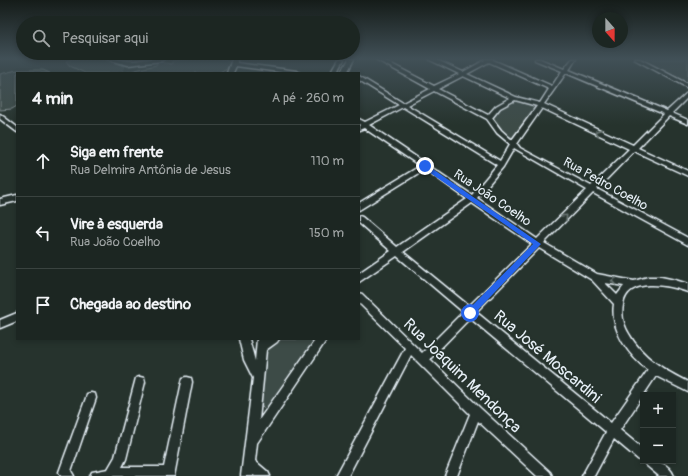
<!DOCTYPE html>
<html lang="pt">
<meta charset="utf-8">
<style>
body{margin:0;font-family:Pangolin,sans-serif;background:#252e2a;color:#f1f3f6}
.controls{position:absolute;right:12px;bottom:12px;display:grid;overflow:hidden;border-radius:0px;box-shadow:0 2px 6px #0003}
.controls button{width:36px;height:36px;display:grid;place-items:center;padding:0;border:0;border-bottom:1px solid #3a4340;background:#1c2622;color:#f1f3f6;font:20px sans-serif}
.compass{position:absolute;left:592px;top:12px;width:36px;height:36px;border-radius:50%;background:#1c2622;box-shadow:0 2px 6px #0003;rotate:159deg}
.stop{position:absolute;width:12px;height:12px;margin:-9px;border:3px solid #2563eb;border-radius:50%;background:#fff}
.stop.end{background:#2563eb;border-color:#fff;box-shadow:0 1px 4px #0008}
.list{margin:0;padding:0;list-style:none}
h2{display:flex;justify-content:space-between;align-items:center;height:52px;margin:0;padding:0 16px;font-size:17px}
h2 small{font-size:13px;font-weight:400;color:#a0a5a5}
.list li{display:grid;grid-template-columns:26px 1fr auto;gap:12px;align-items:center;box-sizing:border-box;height:72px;padding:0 16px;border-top:1px solid #3a4340}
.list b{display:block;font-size:15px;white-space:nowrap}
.list p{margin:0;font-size:13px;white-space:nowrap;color:#a0a5a5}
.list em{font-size:13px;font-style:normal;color:#a0a5a5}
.icon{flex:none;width:22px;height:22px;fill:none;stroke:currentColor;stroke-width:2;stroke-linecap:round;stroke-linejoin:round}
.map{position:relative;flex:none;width:688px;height:476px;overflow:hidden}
.search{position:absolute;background:#1c2622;box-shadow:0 2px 6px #0003;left:16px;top:16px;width:344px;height:44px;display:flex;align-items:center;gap:10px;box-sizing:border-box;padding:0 14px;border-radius:22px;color:#a0a5a5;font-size:15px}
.panel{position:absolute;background:#1c2622;box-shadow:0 2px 6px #0003;left:16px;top:72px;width:344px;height:268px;border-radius:0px}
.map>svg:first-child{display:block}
.green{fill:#3e4b47;stroke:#939ea0}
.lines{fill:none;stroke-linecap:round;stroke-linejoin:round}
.minor-casing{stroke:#e8f1f8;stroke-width:3}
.minor{fill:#26332d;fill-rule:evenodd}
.oneway{stroke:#6a7674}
.route{fill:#2563eb}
.labels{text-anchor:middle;stroke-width:4;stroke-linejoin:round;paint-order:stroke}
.street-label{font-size:13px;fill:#e8f1f8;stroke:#26332d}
.near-street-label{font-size:16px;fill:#e8f1f8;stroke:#26332d}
</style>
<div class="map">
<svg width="688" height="476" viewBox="0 0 688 476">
<rect width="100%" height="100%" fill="#26332d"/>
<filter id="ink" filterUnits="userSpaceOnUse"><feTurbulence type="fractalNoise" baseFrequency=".025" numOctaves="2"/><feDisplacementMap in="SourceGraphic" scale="8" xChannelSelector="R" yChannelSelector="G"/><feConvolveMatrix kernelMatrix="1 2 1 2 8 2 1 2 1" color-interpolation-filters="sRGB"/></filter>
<g filter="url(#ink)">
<g class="green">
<polygon points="73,59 107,59 109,61 124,66 123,73 156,65 158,62 172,64 172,61 188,59 225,59 230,63 227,68 218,73 85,73 70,66 66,61"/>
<polygon points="642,59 688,59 688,83 686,82"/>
<polygon points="17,70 43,70 50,73 17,73 17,106 12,109 0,110 0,74"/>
<path d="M518,101L537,106L514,138C504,136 493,128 493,117C497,108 508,102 518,101Z"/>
<polygon points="280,339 320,339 268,410 264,409 261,404 265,352"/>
</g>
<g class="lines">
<g class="minor-casing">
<g id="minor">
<path d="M107,59C115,58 122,61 129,61C141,61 152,57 164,59L161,61L128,65Z"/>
<polygon points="232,59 237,59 237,63 297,71 300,73 286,73 236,66 233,73 227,73"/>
<polygon points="339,59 344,59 337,73 331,73"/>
<polygon points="349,59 354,59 347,73 341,73"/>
<path d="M377,59H382L434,86L459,74L430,60V59H435L463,72L485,60L484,59H493V60L552,86L562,71L535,60V59H540L564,69L572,59H576L569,70L667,111L688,92V97L672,113L688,120V124L669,116L638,148L688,171V176L634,151L597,189L688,238V245L593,193L544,243L597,274L634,281L648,277H661L675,280L688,284V292C669,285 627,276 623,305C621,315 624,326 629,334C642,357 665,371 688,382V392L656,376L620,430L643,449V461C656,461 668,462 674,476H659L646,465L644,461L643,462L639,460L614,439L594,476H582L606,432L470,318L430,359L480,408L550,472L552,476H537L478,421L457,476H445L470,414L411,355L348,476H336L405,348L359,303V293L362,294L422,353L463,312L397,256L359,282V273L391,251L359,223V216L362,217L397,247L467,199L425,169L359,210V203L420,166L364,128L359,130V126L360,125L359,124V119L365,122L399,105L359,80V76L403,103L430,89L377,60ZM489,62L549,89L540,103L516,97L467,74ZM566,73L664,114L633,145L544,104ZM463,76L510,98L496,106L488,115L438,89ZM434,91L487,119L497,133L510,144L500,161L407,105ZM515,100L537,106L512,140L501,130L492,118L500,108ZM403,107L497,165L472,195L369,125ZM542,108L629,149L591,186L520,148L517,144ZM514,148L587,190L537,239L477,198L503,167ZM472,203L532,244L469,306L403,252ZM539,248L592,280L614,304C610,330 629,356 648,370L611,423L476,312ZM605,283L624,286L617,295Z"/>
<polygon points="634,59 640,59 688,84 688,88"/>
<polygon points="0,114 17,127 17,132 0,119"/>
<polygon points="17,195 17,201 0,205 0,199"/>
<polygon points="17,313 17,321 0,328 0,320"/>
<polygon points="239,339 249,339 255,361 257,339 279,339 277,342 266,350 259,420 316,339 327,339 257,443 255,461 268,472 270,476 255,476 253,475 253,476 241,476 253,378 244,360"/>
<polygon points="140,377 144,378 145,382 126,459 122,467 164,467 182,382 183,378 187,377 191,378 192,382 174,476 90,476 92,472 108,469 115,457 135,382 136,378"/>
<polygon points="91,393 95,394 96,398 71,471 74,476 61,476 59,472 86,398 87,394"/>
</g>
</g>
<use href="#minor" class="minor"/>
</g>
<defs><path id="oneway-chevron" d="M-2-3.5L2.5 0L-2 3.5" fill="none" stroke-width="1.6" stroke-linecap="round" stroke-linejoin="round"/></defs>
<g class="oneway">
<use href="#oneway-chevron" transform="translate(598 132) rotate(-155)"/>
<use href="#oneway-chevron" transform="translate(565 217) rotate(-44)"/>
<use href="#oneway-chevron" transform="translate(614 281) rotate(-171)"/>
</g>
</g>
<linearGradient id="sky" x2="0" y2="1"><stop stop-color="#151c19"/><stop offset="0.47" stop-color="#415057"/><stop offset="1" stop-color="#415057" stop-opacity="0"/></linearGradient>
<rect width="688" height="125" fill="url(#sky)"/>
<polygon class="route" points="423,165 427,165 541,244 473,315 470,316 467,313 468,310 533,244 423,168"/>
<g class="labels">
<g class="street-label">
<text transform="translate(606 183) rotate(29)" y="5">Rua Pedro Coelho</text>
<text transform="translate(493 197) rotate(34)" y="5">Rua João Coelho</text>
</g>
<g class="near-street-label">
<text transform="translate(548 356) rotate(40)" y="6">Rua José Moscardini</text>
<text transform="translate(463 375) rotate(44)" y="6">Rua Joaquim Mendonça</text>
</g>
</g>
</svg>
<div class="controls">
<button>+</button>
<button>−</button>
</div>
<svg class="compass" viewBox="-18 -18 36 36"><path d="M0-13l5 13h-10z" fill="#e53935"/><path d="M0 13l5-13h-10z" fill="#a0a5a5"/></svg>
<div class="stop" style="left:470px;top:313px"></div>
<div class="stop end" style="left:425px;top:166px"></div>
<div class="search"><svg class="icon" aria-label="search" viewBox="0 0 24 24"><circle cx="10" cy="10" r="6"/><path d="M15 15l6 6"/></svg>Pesquisar aqui</div>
<section class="panel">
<h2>4 min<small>A pé · 260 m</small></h2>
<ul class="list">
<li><svg class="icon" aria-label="ahead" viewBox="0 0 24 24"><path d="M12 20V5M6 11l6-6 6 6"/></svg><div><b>Siga em frente</b><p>Rua Delmira Antônia de Jesus</p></div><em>110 m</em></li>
<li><svg class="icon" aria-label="left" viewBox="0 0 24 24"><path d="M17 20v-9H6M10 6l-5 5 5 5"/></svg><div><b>Vire à esquerda</b><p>Rua João Coelho</p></div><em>150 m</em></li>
<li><svg class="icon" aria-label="arrive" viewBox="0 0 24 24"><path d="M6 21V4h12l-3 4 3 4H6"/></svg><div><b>Chegada ao destino</b></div></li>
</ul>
</section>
</div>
